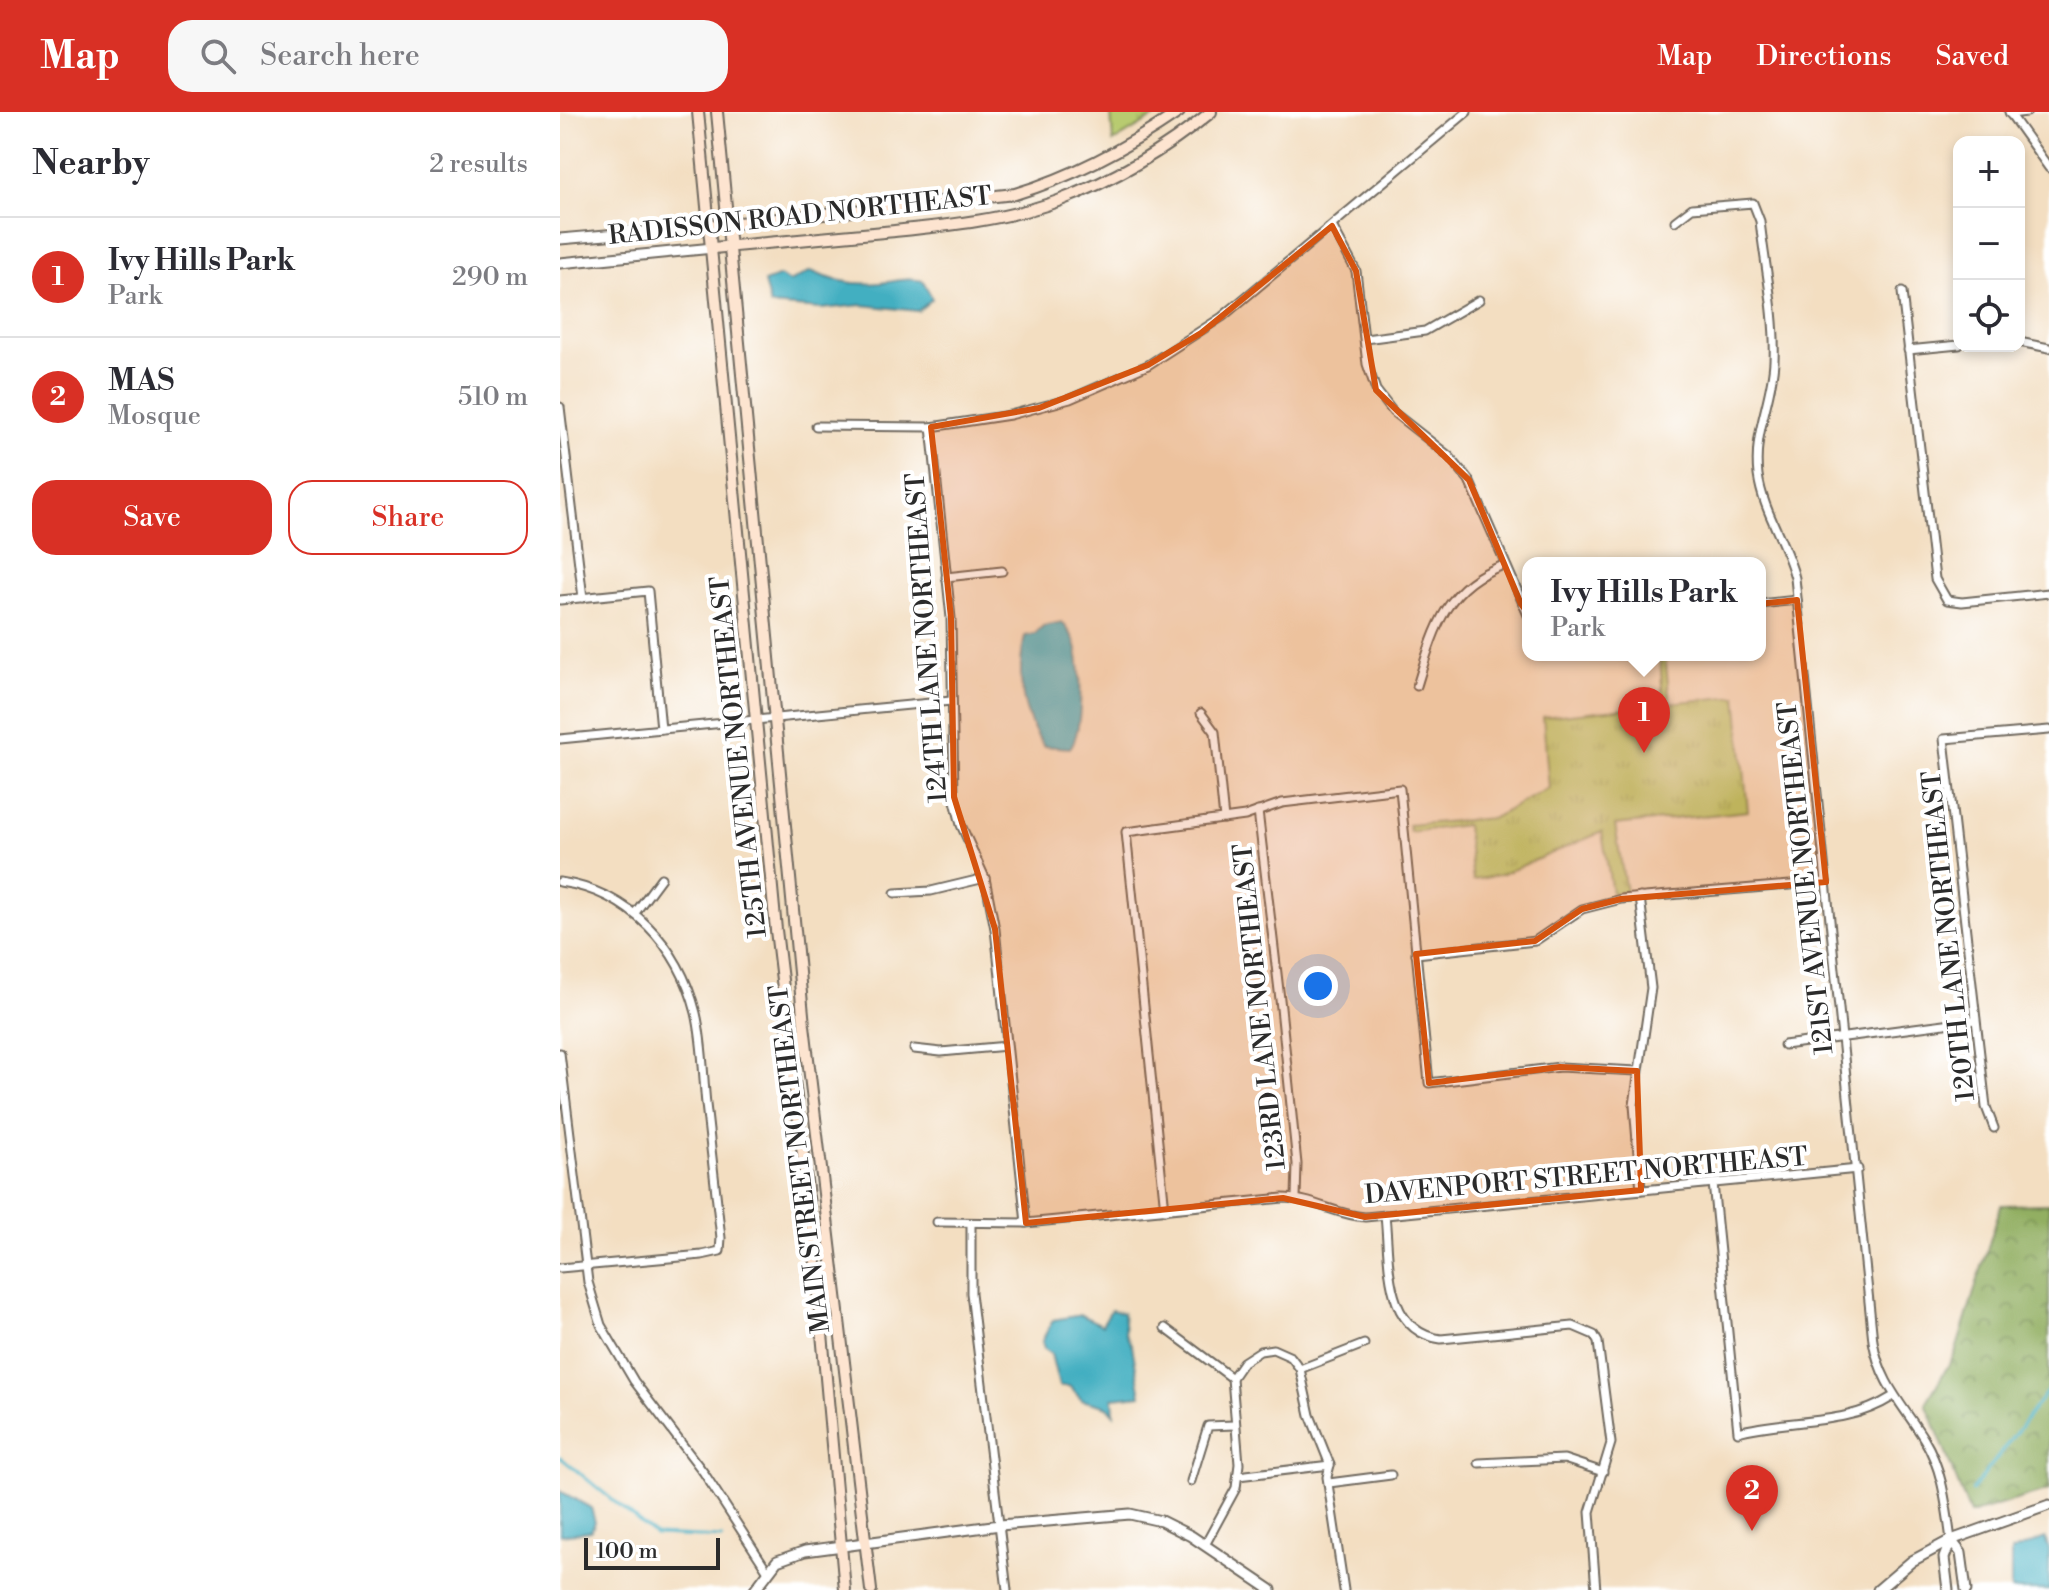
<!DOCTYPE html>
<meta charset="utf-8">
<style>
body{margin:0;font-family:"Libre Bodoni",serif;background:#f7f7f7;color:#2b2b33}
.controls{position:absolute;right:24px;top:24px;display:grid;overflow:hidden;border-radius:16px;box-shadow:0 4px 12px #0003}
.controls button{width:72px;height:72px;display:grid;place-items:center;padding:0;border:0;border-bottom:2px solid #e1e1e2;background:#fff;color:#2b2b33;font:40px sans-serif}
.scale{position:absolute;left:24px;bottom:20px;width:136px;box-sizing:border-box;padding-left:8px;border:4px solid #2b2b2b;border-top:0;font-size:22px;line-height:28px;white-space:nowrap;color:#2b2b2b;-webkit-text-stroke:6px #fff;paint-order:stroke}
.you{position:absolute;left:758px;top:874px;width:28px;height:28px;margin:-20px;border:6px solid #fff;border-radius:50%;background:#1a73e8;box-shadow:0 0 0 12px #1a73e833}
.badge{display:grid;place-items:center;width:52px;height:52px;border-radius:50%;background:#d93025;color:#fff;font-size:26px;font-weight:700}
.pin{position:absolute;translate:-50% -66px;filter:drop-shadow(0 2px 4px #0008)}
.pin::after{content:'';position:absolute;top:42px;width:28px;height:24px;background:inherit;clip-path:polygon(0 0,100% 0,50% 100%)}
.popup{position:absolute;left:962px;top:445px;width:244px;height:104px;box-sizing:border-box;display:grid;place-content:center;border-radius:16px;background:#fff;filter:drop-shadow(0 2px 6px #0005);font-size:26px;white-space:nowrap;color:#7c7c81}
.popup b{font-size:30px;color:#2b2b33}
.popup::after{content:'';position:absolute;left:50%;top:100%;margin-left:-16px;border:16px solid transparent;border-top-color:#fff}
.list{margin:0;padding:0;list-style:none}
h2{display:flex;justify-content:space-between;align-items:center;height:104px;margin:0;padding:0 32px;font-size:34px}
h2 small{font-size:26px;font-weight:400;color:#7c7c81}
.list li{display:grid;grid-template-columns:52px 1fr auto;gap:24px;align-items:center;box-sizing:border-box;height:120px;padding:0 32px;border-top:2px solid #e1e1e2}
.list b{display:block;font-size:30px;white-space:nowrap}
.list p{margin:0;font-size:26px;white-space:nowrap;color:#7c7c81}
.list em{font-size:26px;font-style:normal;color:#7c7c81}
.actions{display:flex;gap:16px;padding:24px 32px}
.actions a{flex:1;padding:18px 0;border:2px solid #d93025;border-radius:24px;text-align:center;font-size:28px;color:#d93025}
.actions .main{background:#d93025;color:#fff}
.icon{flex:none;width:44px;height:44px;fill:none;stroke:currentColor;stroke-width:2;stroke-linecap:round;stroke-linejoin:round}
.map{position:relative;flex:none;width:1489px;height:1478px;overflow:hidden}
header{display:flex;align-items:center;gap:48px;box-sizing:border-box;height:112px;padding:0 40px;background:#d93025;color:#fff}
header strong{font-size:38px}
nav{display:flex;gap:44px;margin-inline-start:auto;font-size:28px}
.search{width:560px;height:72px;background:#f7f7f7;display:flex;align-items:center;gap:20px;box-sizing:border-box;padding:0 28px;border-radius:24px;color:#7c7c81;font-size:30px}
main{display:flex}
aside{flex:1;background:#fff}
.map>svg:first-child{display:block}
.forest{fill:url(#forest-crowns);stroke:#5e6d46;stroke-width:2}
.park{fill:url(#park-tufts);stroke:#727b4d;stroke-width:2}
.water{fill:#43afc1;stroke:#376d76;stroke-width:2}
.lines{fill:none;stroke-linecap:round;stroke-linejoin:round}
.stream{stroke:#43afc1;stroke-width:3}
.minor-casing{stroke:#716a60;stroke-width:11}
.tertiary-casing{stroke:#716a60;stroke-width:13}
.secondary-casing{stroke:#716a60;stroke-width:14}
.minor{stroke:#fff;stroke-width:7}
.tertiary{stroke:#fff;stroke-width:9}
.secondary{stroke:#fde4d0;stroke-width:10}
.marked{fill:#d5540f;fill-opacity:0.2;stroke:#d5540f;stroke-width:6;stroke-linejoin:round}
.labels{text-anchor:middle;stroke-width:8;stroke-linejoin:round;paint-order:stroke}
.street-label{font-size:26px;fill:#2b2b2b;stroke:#fff}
</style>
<header>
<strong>Map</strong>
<div class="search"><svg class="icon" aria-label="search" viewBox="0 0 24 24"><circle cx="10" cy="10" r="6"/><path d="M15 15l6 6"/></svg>Search here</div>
<nav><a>Map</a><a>Directions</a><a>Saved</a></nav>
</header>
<main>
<aside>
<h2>Nearby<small>2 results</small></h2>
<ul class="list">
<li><span class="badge">1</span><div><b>Ivy Hills Park</b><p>Park</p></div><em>290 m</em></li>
<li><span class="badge">2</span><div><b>MAS</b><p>Mosque</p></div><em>510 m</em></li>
</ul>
<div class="actions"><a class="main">Save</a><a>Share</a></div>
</aside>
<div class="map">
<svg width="1489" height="1478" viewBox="0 0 1489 1478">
<defs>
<pattern id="forest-crowns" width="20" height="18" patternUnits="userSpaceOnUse" patternTransform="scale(2)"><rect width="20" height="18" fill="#92af62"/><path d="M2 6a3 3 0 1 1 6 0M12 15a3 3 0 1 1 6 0" fill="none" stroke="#778f51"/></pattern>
<pattern id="park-tufts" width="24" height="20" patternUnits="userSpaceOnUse" patternTransform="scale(2)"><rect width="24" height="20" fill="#b8cb6f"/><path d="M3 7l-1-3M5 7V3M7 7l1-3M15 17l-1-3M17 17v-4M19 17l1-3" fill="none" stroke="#9eae60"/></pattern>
</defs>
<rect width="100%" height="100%" fill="#fff"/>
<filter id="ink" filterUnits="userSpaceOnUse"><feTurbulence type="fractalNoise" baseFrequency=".0125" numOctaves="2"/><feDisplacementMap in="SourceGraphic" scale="16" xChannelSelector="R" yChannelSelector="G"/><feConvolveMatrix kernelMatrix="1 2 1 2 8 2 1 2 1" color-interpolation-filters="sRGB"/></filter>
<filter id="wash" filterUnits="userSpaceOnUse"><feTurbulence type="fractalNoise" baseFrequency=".006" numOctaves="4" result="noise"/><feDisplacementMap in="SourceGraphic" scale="32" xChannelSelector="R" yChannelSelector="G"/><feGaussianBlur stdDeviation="1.8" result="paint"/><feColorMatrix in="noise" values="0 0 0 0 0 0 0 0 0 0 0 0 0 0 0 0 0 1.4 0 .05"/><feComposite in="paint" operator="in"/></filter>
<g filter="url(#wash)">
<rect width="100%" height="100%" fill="#f3dec1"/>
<polygon class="forest" points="1489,1092 1489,1378 1410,1402 1366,1291 1395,1242 1441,1093"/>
<g class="park">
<polygon points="551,0 603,0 553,30"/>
<polygon points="1100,543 1105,543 1110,591 1177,584 1188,699 1055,713 1066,780 1052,781 1042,720 940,763 913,768 906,713 850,720 848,713 933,706 989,676 983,605 1103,592"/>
</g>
<g class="water">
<path d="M251,159C273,170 294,173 319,171C334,170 348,165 363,169L372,187L358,199L302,193L261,197L210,193L204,170L220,164L229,170Z"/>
<path d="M502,510C507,516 513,523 515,531C522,553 524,618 510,636L484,634C461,603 456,562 465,524L475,522L483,514Z"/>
<polygon points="551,1198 563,1201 565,1221 572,1234 581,1283 553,1286 554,1302 548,1295 522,1288 509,1274 499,1274 491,1242 484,1237 482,1229 493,1208 521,1203 542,1213"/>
<polygon points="0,1379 31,1396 35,1410 31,1419 0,1423"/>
<polygon points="1485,1426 1489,1438 1489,1478 1451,1478 1451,1440"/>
</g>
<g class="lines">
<g class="stream">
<polyline points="0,1345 95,1423 163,1426"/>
<polyline points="1412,1379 1489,1277"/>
</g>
</g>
</g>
<g filter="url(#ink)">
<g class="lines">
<g class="minor-casing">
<g id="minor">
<polyline points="1449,0 1489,56"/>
<polyline points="1450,2 1467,0"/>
<path d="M1115,109L1132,96L1193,91L1200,109C1205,155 1216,203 1214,249C1212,289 1193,320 1198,363C1203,400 1226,430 1235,466L1313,1229C1320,1271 1343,1293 1364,1327C1383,1358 1386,1393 1391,1428"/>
<polyline points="772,114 796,159 807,252 816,278 833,300 889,344 909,368 968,503"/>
<polyline points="1342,180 1375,467 1387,488 1402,490 1489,481"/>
<polyline points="805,227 865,219 919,188"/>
<polyline points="1459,230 1489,236"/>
<polyline points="1348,238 1399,233"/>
<polyline points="0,295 23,486"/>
<polyline points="256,314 371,315 450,303 510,287 588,253 662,205 907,0"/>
<polyline points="371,315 391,506 394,685 401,713 425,766 435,817 466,1111"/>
<polyline points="386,465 442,459"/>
<polyline points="0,488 88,479 101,617"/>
<polyline points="1200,492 1237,488"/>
<path d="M857,574C874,518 885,473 944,453"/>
<polyline points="641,601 655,620 664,707"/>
<polyline points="0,627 391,589"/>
<polyline points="698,699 721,896 737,1052 736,1086"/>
<path d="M0,770C70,780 119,834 136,901C143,930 143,963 146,992C151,1037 156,1082 161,1126L160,1139L142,1143L0,1156"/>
<polyline points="335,781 371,779 425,766"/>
<polyline points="1080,785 1091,876 1074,993 1081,1078"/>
<polyline points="75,801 101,766"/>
<polyline points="856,842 975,829 1022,797 1061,787 1266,770"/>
<polyline points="1224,933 1415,908"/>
<polyline points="354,937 381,940 447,934"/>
<polyline points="0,941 28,1170 41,1213 74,1269 144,1361 207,1458"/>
<polyline points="1434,1016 1426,995 1384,627 1489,618"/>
<path d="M1153,1071L1178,1320C1230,1306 1285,1315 1332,1285"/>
<polyline points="605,1098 566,720 685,704 722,691 840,677 869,971 1000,955 1077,959"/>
<path d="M825,1103C830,1149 823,1219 881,1227L1013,1214L1034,1223L1038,1230L1051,1331L1030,1400L1036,1478"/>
<path d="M377,1110L466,1111L723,1086C752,1086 776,1103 805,1105L1298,1057"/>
<polyline points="411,1112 411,1181 447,1478"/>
<polyline points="605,1216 672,1266"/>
<polyline points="740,1257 804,1232"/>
<polyline points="919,1351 1004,1347 1043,1360"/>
<polyline points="678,1364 770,1353"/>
<polyline points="631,1369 648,1314 674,1313"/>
<polyline points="769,1371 831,1363"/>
<polyline points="645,1433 676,1376 679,1352 672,1266 683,1250 700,1239 713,1237 731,1245 740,1257 750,1303 770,1353 767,1365 784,1478"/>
</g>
</g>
<g class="tertiary-casing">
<g id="tertiary">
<polyline points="0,127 150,114"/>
<polyline points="0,151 153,136"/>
<polyline points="1391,1428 1401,1441 1406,1478"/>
<polyline points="195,1478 217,1449 245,1439 440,1413 570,1402 601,1409 631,1424 711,1478"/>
<polyline points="1318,1478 1352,1449 1391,1428 1489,1393"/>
<polyline points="1388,1478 1384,1446 1391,1428"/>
</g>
</g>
<g class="secondary-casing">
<g id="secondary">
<polyline points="138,0 216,818 255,1143 285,1478"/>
<polyline points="157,0 244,913 311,1478"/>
<path d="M150,114L455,82C515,64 568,35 619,0"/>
<path d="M153,136C210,131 267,125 324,120C382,114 442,109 498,89C554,68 605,38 651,0"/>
</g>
</g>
<use href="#minor" class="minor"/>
<use href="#tertiary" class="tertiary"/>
<use href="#secondary" class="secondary"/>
</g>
</g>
<path class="marked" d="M772,114L796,159L816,278L909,368L961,492L978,514L1009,530L1101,525L1134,519L1177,494L1237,488L1266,770L1061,787L1022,797L975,829L856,842L869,971L1000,955L1077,959L1081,1078L805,1105L723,1086L466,1111L435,817L394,685L391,506L371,315L479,296L588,253L641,221Z"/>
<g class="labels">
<g class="street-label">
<text transform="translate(240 103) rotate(-6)" y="9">RADISSON ROAD NORTHEAST</text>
<text transform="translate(366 526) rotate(-94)" y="9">124TH LANE NORTHEAST</text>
<text transform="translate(178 645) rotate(-96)" y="9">125TH AVENUE NORTHEAST</text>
<text transform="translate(1245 766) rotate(-96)" y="9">121ST AVENUE NORTHEAST</text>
<text transform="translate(1388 824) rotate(-96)" y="9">120TH LANE NORTHEAST</text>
<text transform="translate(699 895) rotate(-96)" y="9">123RD LANE NORTHEAST</text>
<text transform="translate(239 1047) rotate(-97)" y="9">MAIN STREET NORTHEAST</text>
<text transform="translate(1026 1063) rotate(-5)" y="9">DAVENPORT STREET NORTHEAST</text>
</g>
</g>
</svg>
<div class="controls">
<button>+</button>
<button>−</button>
<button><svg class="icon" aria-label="locate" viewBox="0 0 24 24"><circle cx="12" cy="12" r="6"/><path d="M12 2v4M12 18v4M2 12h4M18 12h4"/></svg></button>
</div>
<div class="scale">100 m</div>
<div class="you"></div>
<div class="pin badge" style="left:1084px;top:641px">1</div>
<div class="popup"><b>Ivy Hills Park</b>Park</div>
<div class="pin badge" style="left:1192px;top:1419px">2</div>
</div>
</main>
